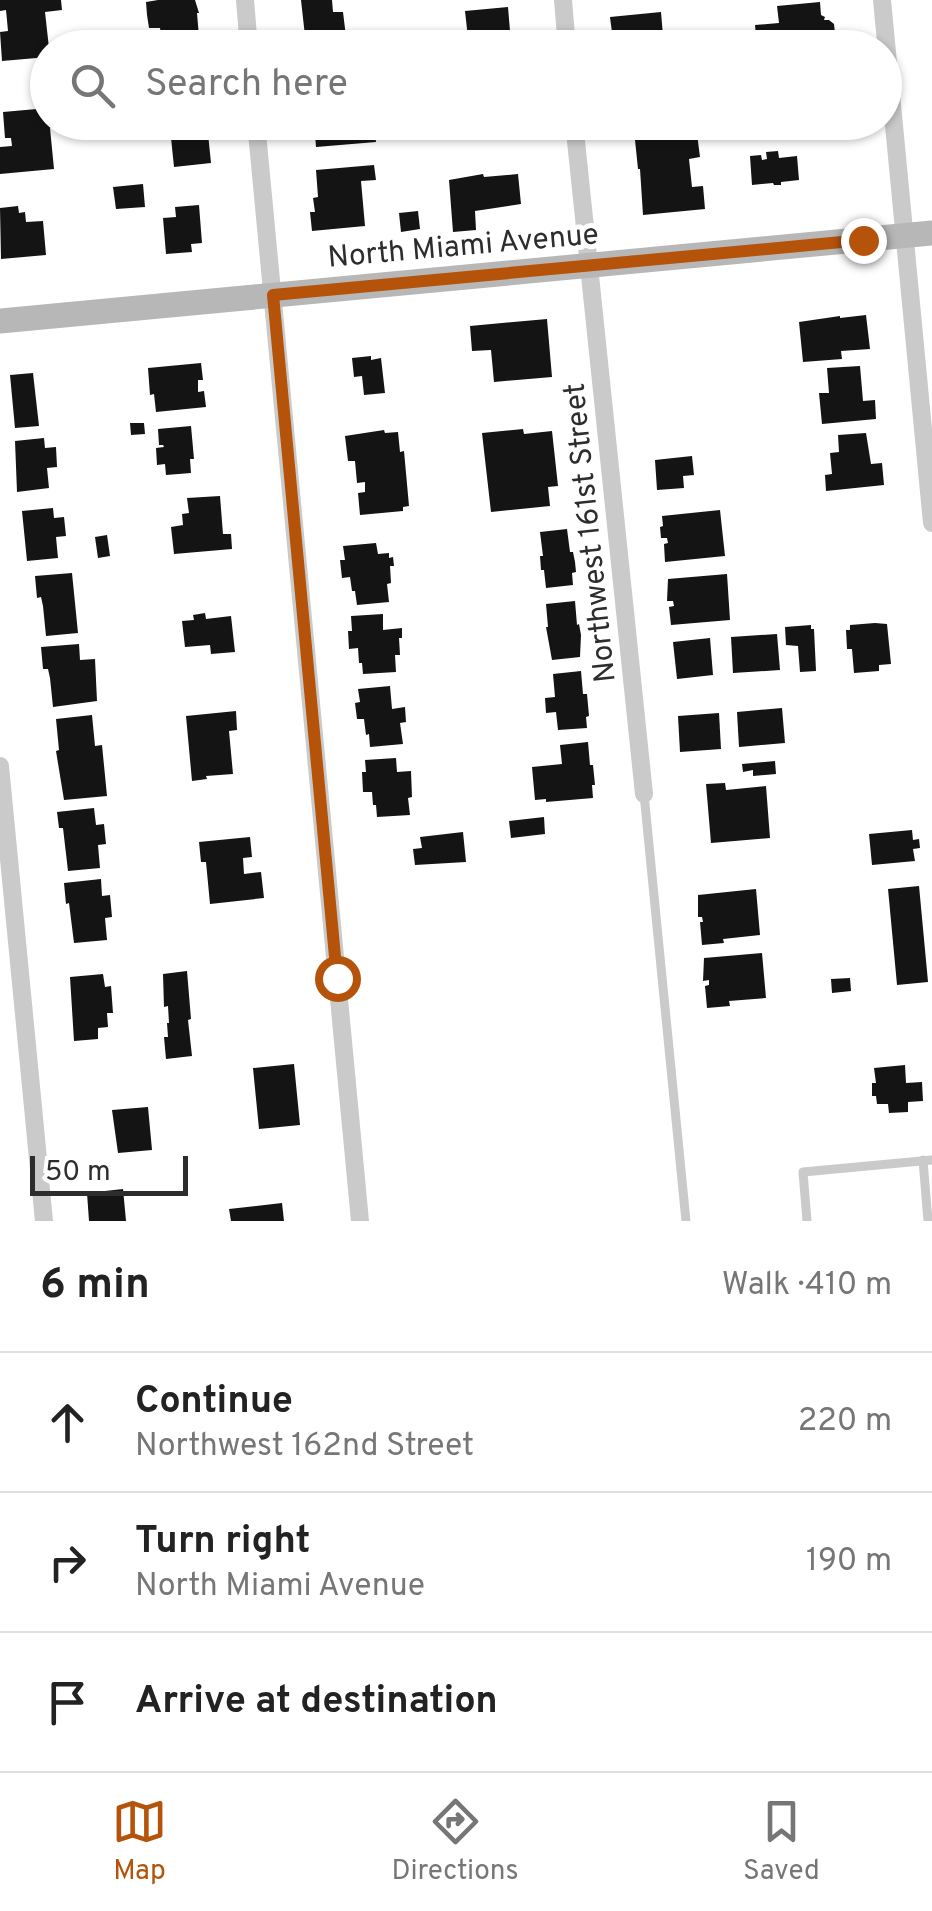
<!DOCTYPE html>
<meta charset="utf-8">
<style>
body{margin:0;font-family:Overpass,sans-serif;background:#f2f2f2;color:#222}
.scale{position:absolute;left:30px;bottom:25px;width:158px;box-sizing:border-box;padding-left:10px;border:5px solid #2d2d2d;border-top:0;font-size:28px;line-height:35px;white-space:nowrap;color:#2d2d2d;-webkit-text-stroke:8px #fff;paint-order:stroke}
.stop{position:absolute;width:30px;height:30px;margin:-22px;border:8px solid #b45309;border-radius:50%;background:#fff}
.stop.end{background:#b45309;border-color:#fff;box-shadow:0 2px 10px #0008}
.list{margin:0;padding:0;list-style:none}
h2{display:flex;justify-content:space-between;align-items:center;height:130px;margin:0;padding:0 40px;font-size:42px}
h2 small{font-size:32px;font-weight:400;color:#767676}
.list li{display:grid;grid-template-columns:65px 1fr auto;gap:30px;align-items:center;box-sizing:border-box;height:140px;padding:0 40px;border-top:2px solid #e0e0e0}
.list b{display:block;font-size:38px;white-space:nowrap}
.list p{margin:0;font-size:32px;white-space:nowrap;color:#767676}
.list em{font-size:32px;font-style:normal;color:#767676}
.icon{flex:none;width:55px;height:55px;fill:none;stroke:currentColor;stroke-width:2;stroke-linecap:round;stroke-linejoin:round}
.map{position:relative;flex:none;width:932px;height:1221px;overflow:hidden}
.search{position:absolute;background:#fff;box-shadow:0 2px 8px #0004;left:30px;right:30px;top:30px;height:110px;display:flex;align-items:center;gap:25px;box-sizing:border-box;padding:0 35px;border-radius:55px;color:#767676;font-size:38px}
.sheet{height:550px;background:#fff}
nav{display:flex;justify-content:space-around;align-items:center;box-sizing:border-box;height:140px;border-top:2px solid #e0e0e0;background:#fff;font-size:28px;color:#767676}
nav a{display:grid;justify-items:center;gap:5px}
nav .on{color:#b45309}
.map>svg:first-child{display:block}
.building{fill:#141414}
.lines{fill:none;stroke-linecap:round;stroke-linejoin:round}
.lane{stroke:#cacaca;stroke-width:9}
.street{stroke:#cacaca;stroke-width:18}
.secondary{stroke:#b7b7b7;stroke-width:25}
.route{stroke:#b45309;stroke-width:12}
.labels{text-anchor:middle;stroke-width:10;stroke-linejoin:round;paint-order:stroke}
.street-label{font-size:30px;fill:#2d2d2d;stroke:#fff}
</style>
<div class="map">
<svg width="932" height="1221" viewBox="0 0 932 1221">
<rect width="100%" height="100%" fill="#fff"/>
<g class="building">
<polygon points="0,0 61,0 62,10 45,12 49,48 48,57 2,61 0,32 8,31 6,10 0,11"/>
<polygon points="158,0 195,0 199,13 197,13 199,37 162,40 160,28 149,28 147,15 146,2"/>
<polygon points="301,0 332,0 333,12 343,12 347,45 315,48 314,35 305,36"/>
<polygon points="820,2 821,15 825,17 824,20 829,20 834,24 835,33 831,38 824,39 824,48 757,48 755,25 779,23 777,6"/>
<polygon points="508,7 510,31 513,31 517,48 458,48 457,39 468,38 465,11"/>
<polygon points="661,12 664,48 614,48 610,17"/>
<polygon points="48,108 48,122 53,122 54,128 50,128 54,169 0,174 0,147 12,146 11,138 5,138 3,112"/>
<polygon points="314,122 374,122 376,142 316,147"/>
<polygon points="478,122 524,122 526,135 479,139"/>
<polygon points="207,124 211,163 174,167 170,128"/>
<polygon points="697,134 700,157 689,159 692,187 703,186 705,209 643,215 640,169 638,169 635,140"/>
<polygon points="778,151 779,158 797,156 799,180 781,182 781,185 774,185 773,183 752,185 750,156 761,155 762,160 767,159 766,152"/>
<polygon points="374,165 376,180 361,181 365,226 312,231 310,212 315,212 313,198 318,197 316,170"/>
<polygon points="483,174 484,177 518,174 521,204 475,211 476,230 453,232 449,180"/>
<polygon points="143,184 145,207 116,209 113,187"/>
<polygon points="199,205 202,243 191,244 192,252 166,254 163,218 176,217 175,207"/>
<polygon points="18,206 19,213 25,212 26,222 43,221 46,255 1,259 0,208"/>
<polygon points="418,211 420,229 401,232 399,213"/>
<polygon points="866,315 870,349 841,351 842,359 803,362 799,322 840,316 840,318"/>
<polygon points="547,319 552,377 494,382 491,350 472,351 470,326"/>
<polygon points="371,356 371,360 381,358 385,393 364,395 362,376 354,377 352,358"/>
<polygon points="201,363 203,380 198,380 198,392 204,391 206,407 156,412 154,394 150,395 148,368"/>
<polygon points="860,366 863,401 875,400 876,419 822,424 819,393 829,393 827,368"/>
<polygon points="33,373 39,426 15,428 10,375"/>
<polygon points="130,423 144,423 145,434 131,435"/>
<polygon points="191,426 194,459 190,459 191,473 166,475 165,464 157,465 156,448 164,447 163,445 159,445 158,429"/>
<polygon points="523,429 524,434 552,431 558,486 548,487 550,506 491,512 482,433"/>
<polygon points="384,430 385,433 398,432 400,452 404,451 409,506 403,507 403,511 360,515 358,493 365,492 365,482 357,483 355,461 348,461 345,436"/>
<polygon points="866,433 871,464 882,463 884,485 826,491 825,475 832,474 830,453 839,452 838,435"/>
<polygon points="44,438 45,448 56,447 57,467 47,468 49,488 17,492 15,441"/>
<polygon points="692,456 694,475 683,476 684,488 657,490 655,460"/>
<polygon points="220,496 223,534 231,534 232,549 174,554 171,527 183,525 182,514 189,513 187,498"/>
<polygon points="53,508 54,518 64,517 66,536 56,537 58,558 27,561 22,511"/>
<polygon points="720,510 725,556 665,562 664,544 668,543 667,538 661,538 660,527 663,526 662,516"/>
<polygon points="567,529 570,552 573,552 575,562 576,572 572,573 573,585 546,588 544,570 541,570 540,556 543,556 540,532"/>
<polygon points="107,535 110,556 98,558 95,537"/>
<polygon points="376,543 378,554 389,553 389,558 393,557 394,566 390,566 391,583 387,584 389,602 357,605 355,591 352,591 350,577 342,578 340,560 345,560 343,546"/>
<polygon points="72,573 78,633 46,636 43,606 41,597 37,598 35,576"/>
<polygon points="727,574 730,620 671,625 669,607 674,606 673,601 667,601 668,579"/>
<polygon points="575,601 577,625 579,624 581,635 580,657 552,660 546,627 548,627 546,604"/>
<polygon points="205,613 206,619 231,616 235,652 211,654 210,645 185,647 182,621 194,620 193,615"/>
<polygon points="383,614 383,630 402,628 402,638 399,638 400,655 395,655 396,672 363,674 362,663 359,663 358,648 349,649 348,631 352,631 351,616"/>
<polygon points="875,623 887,624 891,664 879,665 879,671 854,673 852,649 847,649 846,630 850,630 850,625"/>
<polygon points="811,625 811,629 814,629 816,671 800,672 798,646 786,645 785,627"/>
<polygon points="777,634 780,670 733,673 731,637"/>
<polygon points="710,638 713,675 677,679 673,642"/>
<polygon points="79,644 80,660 95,659 97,701 53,707 50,678 48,669 43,669 41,647"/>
<polygon points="581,671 583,694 587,694 589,716 586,717 587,728 558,730 556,712 546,713 545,698 555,697 553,674"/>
<polygon points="390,686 392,709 405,707 406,722 400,723 403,744 370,747 369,734 366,735 364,719 357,719 355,703 360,702 358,689"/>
<polygon points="782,708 785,743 739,747 737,712"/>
<polygon points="236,711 237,730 229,731 233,774 206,776 207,779 192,781 186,716"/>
<polygon points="719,713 721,749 680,752 678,716"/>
<polygon points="92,715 95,746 102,745 107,796 64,800 56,751 59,750 56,719"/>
<polygon points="588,742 590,765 593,765 595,785 592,785 593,798 546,802 546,799 535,800 532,767 562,764 560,745"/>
<polygon points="396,758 397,772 411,771 412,797 408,798 410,815 377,817 376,805 373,805 372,792 363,792 362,772 366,772 365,760"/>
<polygon points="775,761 776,774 753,776 753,770 743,772 742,764"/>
<polygon points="725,783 726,790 766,786 770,838 711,843 706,784"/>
<polygon points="94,808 96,825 104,824 106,844 98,845 100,868 68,871 63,828 59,828 57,812"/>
<polygon points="544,817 545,834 511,838 509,821"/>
<polygon points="912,830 913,840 919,839 920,848 913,849 915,861 872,865 869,834"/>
<polygon points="463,832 466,862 415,865 413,849 422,848 420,837"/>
<polygon points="250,837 252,857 243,858 244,874 261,872 264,898 210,904 206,862 201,862 199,842"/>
<polygon points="101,879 102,896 110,895 112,917 105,918 107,940 74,943 69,903 66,904 64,883"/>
<polygon points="919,886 928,982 897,985 888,889"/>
<polygon points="756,889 760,935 723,939 724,943 702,945 700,922 703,922 702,917 698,917 698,895"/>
<polygon points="762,953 766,998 729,1001 730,1006 707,1008 705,986 709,985 709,980 703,981 704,958"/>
<polygon points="187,971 191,1019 188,1020 192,1056 166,1059 164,1037 168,1037 167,1023 169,1023 168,1006 164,1007 163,974"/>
<polygon points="103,974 105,987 111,986 113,1013 107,1013 108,1027 98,1028 98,1039 74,1041 70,977"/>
<polygon points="850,978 851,991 832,993 831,979"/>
<polygon points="294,1064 300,1125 259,1129 253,1068"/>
<polygon points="905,1065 906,1083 922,1082 923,1101 908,1102 908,1112 889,1113 888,1104 877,1104 876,1096 872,1096 872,1083 876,1083 874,1068"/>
<polygon points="148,1107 152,1150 118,1153 112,1110"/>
<polygon points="123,1189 126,1221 89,1221 87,1193"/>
<polygon points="282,1203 284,1221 231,1221 229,1209"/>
</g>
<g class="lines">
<g class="lane">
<polyline points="644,794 686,1221"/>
<polyline points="923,1160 928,1221"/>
<polyline points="807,1221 803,1172 932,1160"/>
</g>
<g class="street">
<polyline points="245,0 249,48"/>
<polyline points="563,0 567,48"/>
<polyline points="882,0 932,523"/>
<polyline points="256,122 360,1221"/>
<polyline points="574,122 644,794"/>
<polyline points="0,766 44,1221"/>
</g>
<polyline class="secondary" points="0,321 932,233"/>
</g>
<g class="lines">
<polyline class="route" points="337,978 273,295 863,240"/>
</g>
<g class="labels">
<g class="street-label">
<text transform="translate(463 245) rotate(-5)" y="10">North Miami Avenue</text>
<text transform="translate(589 533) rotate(-96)" y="10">Northwest 161st Street</text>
</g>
</g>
</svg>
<div class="scale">50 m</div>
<div class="stop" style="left:337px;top:978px"></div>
<div class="stop end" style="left:863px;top:240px"></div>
<div class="search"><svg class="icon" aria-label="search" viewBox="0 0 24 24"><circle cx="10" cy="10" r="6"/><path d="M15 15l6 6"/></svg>Search here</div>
</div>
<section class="sheet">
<h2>6 min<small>Walk · 410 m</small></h2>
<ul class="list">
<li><svg class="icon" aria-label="ahead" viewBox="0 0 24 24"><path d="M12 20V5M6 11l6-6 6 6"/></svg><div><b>Continue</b><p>Northwest 162nd Street</p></div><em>220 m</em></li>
<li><svg class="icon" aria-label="right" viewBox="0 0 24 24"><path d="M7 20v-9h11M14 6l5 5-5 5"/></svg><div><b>Turn right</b><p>North Miami Avenue</p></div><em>190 m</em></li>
<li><svg class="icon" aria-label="arrive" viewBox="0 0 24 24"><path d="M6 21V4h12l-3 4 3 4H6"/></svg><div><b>Arrive at destination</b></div></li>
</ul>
</section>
<nav>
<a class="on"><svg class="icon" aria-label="map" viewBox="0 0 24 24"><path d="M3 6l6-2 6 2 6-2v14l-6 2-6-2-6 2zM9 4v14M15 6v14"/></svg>Map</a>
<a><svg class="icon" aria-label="directions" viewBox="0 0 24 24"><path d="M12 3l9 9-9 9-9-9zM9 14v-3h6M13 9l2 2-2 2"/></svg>Directions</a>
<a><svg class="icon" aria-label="saved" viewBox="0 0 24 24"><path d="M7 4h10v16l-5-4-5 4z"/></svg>Saved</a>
</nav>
